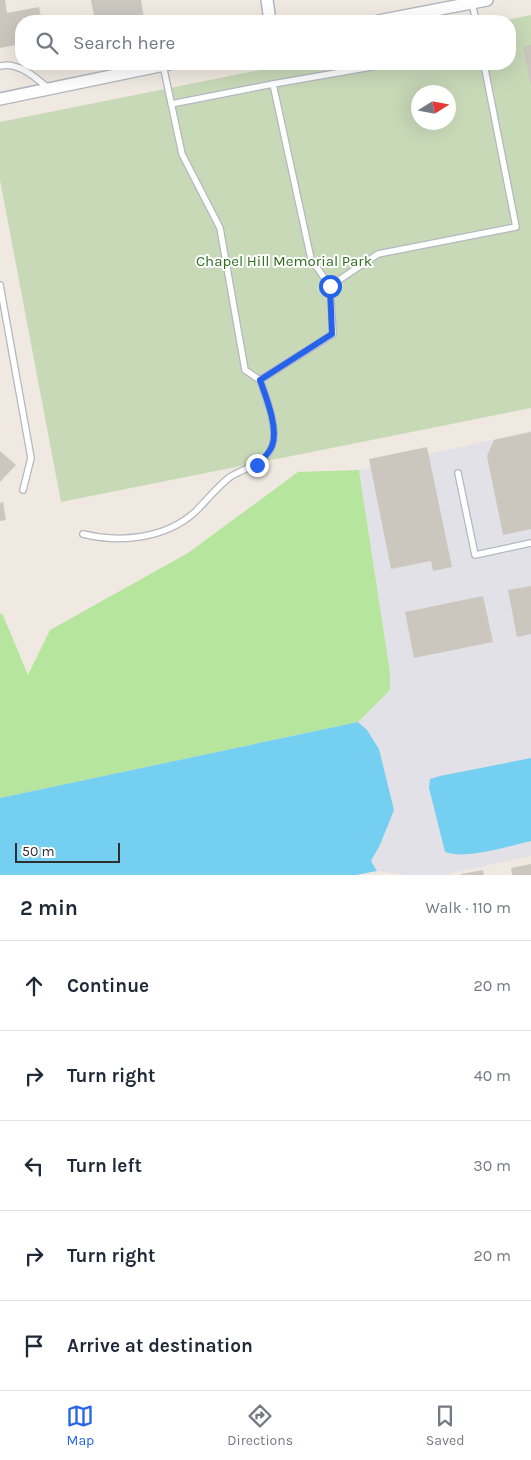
<!DOCTYPE html>
<meta charset="utf-8">
<style>
body{margin:0;font-family:Karla,sans-serif;background:#f2f2f3;color:#1f2937}
.compass{position:absolute;left:411px;top:85px;width:45px;height:45px;border-radius:50%;background:#fff;box-shadow:0 5px 20px #0002;rotate:79deg}
.scale{position:absolute;left:15px;bottom:12px;width:105px;box-sizing:border-box;padding-left:5px;border:2px solid #2e2e2e;border-top:0;font-size:14px;line-height:18px;white-space:nowrap;color:#2e2e2e;-webkit-text-stroke:4px #fff;paint-order:stroke}
.stop{position:absolute;width:15px;height:15px;margin:-11px;border:4px solid #2563eb;border-radius:50%;background:#fff}
.stop.end{background:#2563eb;border-color:#fff;box-shadow:0 1px 5px #0008}
.list{margin:0;padding:0;list-style:none}
h2{display:flex;justify-content:space-between;align-items:center;height:65px;margin:0;padding:0 20px;font-size:21px}
h2 small{font-size:16px;font-weight:400;color:#747a83}
.list li{display:grid;grid-template-columns:32px 1fr auto;gap:15px;align-items:center;box-sizing:border-box;height:90px;padding:0 20px;border-top:1px solid #e0e1e3}
.list b{display:block;font-size:19px;white-space:nowrap}
.list em{font-size:16px;font-style:normal;color:#747a83}
.icon{flex:none;width:28px;height:28px;fill:none;stroke:currentColor;stroke-width:2;stroke-linecap:round;stroke-linejoin:round}
.map{position:relative;flex:none;width:531px;height:875px;overflow:hidden}
.search{position:absolute;background:#fff;box-shadow:0 5px 20px #0002;left:15px;right:15px;top:15px;height:55px;display:flex;align-items:center;gap:12px;box-sizing:border-box;padding:0 18px;border-radius:20px;color:#747a83;font-size:19px}
.sheet{height:515px;background:#fff}
nav{display:flex;justify-content:space-around;align-items:center;box-sizing:border-box;height:70px;border-top:1px solid #e0e1e3;background:#fff;font-size:14px;color:#747a83}
nav a{display:grid;justify-items:center;gap:2px}
nav .on{color:#2563eb}
.map>svg:first-child{display:block}
.industrial{fill:#e3e1e8}
.green{fill:#b6e59e}
.cemetery{fill:#c8d9b8;fill-rule:evenodd}
.water{fill:#75cff0}
.building{fill:#cbc7bf}
.lines{fill:none;stroke-linecap:round;stroke-linejoin:round}
.service-casing{stroke:#b4b7c1;stroke-width:8}
.minor-casing{stroke:#b4b7c1;stroke-width:14}
.service{stroke:#fff;stroke-width:5.5}
.minor{stroke:#fff;stroke-width:11}
.route{stroke:#2563eb;stroke-width:6}
.labels{text-anchor:middle;stroke-width:4;stroke-linejoin:round;paint-order:stroke}
.park-label{font-size:15px;fill:#2c6e1b;stroke:#fff}
</style>
<div class="map">
<svg width="531" height="875" viewBox="0 0 531 875">
<rect width="100%" height="100%" fill="#efe9e1"/>
<polygon class="industrial" points="531,431 531,758 440,776 468,855 531,841 531,856 452,873 449,875 406,875 377,871 371,861 380,845 384,772 379,749 367,730 358,722 390,690 390,672 359,470"/>
<polygon class="green" points="359,470 390,672 390,690 358,722 0,798 0,615 2,613 28,675 50,630 188,553 298,472"/>
<path class="cemetery" d="M531,15V408L61,502L0,180V122L290,64H510V21H501ZM418,92H448V122H418Z"/>
<g class="water">
<polygon points="358,722 367,730 379,749 394,810 380,845 371,861 377,871 356,875 0,875 0,798"/>
<path d="M531,758V841C509,846 466,860 445,852L429,788L430,779L440,776Z"/>
</g>
<g class="building">
<polygon points="0,0 5,0 7,13 39,7 42,21 21,21 21,44 0,48"/>
<polygon points="91,0 141,0 144,20 95,21"/>
<polygon points="531,45 531,83 530,83 523,47"/>
<polygon points="531,432 531,529 503,535 487,456 494,440"/>
<polygon points="427,447 452,567 433,571 431,561 391,569 369,459"/>
<polygon points="0,451 16,465 0,482"/>
<polygon points="3,502 6,520 0,521 0,503"/>
<polygon points="531,586 531,634 517,637 508,590"/>
<polygon points="483,596 493,642 414,658 405,612"/>
<polygon points="531,864 531,875 512,875 511,868"/>
<polygon points="483,870 484,875 461,875 461,874"/>
</g>
<g class="lines">
<g class="service-casing">
<g id="service">
<polyline points="472,3 476,21"/>
<polyline points="163,65 182,154 220,228 245,370 260,380 333,334 330,286 311,259 273,84 171,104"/>
<path d="M0,66C19,62 35,77 48,88"/>
<polyline points="273,84 388,64"/>
<polyline points="0,285 31,458 23,490"/>
<polyline points="330,286 378,254 516,227 484,64"/>
<polyline points="458,473 475,555 531,543"/>
<path d="M83,534C120,543 165,539 195,512C207,500 217,487 230,477C245,467 265,466 272,446C279,429 266,397 260,380"/>
</g>
</g>
<g class="minor-casing">
<g id="minor">
<polyline points="267,0 270,21"/>
<polyline points="378,21 487,0"/>
<polyline points="0,99 169,64"/>
</g>
</g>
<use href="#service" class="service"/>
<use href="#minor" class="minor"/>
</g>
<g class="lines">
<path class="route" d="M257,465C263,459 269,454 272,446C279,429 266,397 260,380L332,334L330,286"/>
</g>
<g class="labels">
<g class="park-label">
<text x="284" y="266">Chapel Hill Memorial Park</text>
</g>
</g>
</svg>
<svg class="compass" viewBox="-18 -18 36 36"><path d="M0-13l5 13h-10z" fill="#e53935"/><path d="M0 13l5-13h-10z" fill="#747a83"/></svg>
<div class="scale">50 m</div>
<div class="stop" style="left:330px;top:286px"></div>
<div class="stop end" style="left:257px;top:465px"></div>
<div class="search"><svg class="icon" aria-label="search" viewBox="0 0 24 24"><circle cx="10" cy="10" r="6"/><path d="M15 15l6 6"/></svg>Search here</div>
</div>
<section class="sheet">
<h2>2 min<small>Walk · 110 m</small></h2>
<ul class="list">
<li><svg class="icon" aria-label="ahead" viewBox="0 0 24 24"><path d="M12 20V5M6 11l6-6 6 6"/></svg><div><b>Continue</b></div><em>20 m</em></li>
<li><svg class="icon" aria-label="right" viewBox="0 0 24 24"><path d="M7 20v-9h11M14 6l5 5-5 5"/></svg><div><b>Turn right</b></div><em>40 m</em></li>
<li><svg class="icon" aria-label="left" viewBox="0 0 24 24"><path d="M17 20v-9H6M10 6l-5 5 5 5"/></svg><div><b>Turn left</b></div><em>30 m</em></li>
<li><svg class="icon" aria-label="right" viewBox="0 0 24 24"><path d="M7 20v-9h11M14 6l5 5-5 5"/></svg><div><b>Turn right</b></div><em>20 m</em></li>
<li><svg class="icon" aria-label="arrive" viewBox="0 0 24 24"><path d="M6 21V4h12l-3 4 3 4H6"/></svg><div><b>Arrive at destination</b></div></li>
</ul>
</section>
<nav>
<a class="on"><svg class="icon" aria-label="map" viewBox="0 0 24 24"><path d="M3 6l6-2 6 2 6-2v14l-6 2-6-2-6 2zM9 4v14M15 6v14"/></svg>Map</a>
<a><svg class="icon" aria-label="directions" viewBox="0 0 24 24"><path d="M12 3l9 9-9 9-9-9zM9 14v-3h6M13 9l2 2-2 2"/></svg>Directions</a>
<a><svg class="icon" aria-label="saved" viewBox="0 0 24 24"><path d="M7 4h10v16l-5-4-5 4z"/></svg>Saved</a>
</nav>
